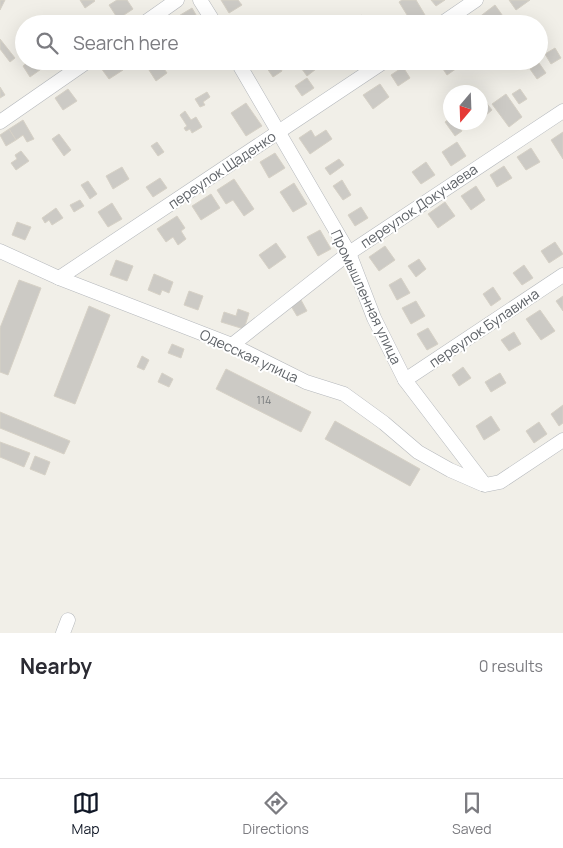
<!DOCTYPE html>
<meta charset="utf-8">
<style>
body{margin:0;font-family:Manrope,sans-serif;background:#f2f2f3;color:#2b2b33}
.compass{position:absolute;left:443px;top:85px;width:45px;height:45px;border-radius:50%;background:#fff;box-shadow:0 5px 20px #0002;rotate:199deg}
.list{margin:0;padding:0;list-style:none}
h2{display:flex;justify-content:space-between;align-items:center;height:65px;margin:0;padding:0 20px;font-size:21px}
h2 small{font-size:16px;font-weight:400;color:#7c7c81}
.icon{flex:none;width:28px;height:28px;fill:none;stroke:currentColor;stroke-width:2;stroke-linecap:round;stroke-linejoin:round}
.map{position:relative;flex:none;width:563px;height:633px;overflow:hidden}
.search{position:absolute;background:#fff;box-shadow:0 5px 20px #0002;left:15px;right:15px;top:15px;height:55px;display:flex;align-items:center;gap:12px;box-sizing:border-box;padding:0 18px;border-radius:28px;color:#7c7c81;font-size:19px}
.sheet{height:145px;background:#fff}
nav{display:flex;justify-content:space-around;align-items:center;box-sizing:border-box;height:70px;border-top:1px solid #e1e1e2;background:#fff;font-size:14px;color:#7c7c81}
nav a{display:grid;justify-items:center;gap:2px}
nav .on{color:#111827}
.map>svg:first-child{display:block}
.building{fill:#cccac5;stroke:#d6d1c6}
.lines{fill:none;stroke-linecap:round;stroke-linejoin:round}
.minor-casing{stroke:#b5b8bc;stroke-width:15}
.minor{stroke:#fff;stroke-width:14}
.labels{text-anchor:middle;stroke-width:4;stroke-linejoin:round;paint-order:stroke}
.number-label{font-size:11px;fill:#7a7d7f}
.street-label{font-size:14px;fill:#5f6368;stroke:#fff}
</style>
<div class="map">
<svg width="563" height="633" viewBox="0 0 563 633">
<rect width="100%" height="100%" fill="#f1efe8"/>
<g class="building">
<polygon points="0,0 5,0 0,10"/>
<polygon points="80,0 94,0 95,1 85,8"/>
<polygon points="117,0 127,0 133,9 118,19 109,5"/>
<polygon points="221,0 238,0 242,5 229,13"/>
<polygon points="402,0 416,0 425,15 412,23 399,2"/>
<polygon points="431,0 445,0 436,6"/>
<polygon points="509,0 530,0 516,10"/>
<polygon points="495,5 505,19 498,24 482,24 478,18"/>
<polygon points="192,8 199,20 194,24 181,24 177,17"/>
<polygon points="362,15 368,24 349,24"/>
<polygon points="391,19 395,24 383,24"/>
<polygon points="0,39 15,58 10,62 0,49"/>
<polygon points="555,48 561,58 551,64 545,54"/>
<polygon points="29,61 40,61 44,67 30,77 23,66"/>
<polygon points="111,61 117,61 123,70 109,79 101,68"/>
<polygon points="170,61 185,61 185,63 175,69"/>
<polygon points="262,61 275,61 282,71 273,77"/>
<polygon points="303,61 316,61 320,66 307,76 299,65"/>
<polygon points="447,61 456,61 460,66 447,75 441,66"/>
<polygon points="160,63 167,73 156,81 149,70"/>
<polygon points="539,63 546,73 537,79 530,69"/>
<polygon points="403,67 410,78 398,86 391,75"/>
<polygon points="307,78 314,88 302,96 295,86"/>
<polygon points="380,84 389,97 373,109 363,95"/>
<polygon points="0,87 5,95 0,98"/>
<polygon points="68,89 77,101 63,110 55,98"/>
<polygon points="520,89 527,99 519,104 512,94"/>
<polygon points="207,92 210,97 203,102 205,105 200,107 195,99"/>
<polygon points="506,94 522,117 509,127 492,104"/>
<polygon points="481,96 492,110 480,120 480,97"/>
<polygon points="246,103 262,126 246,136 231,113"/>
<polygon points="185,111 191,120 196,117 202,127 192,133 190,129 186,131 184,128 187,126 180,115"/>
<polygon points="450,118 450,122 456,122 462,131 455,136 445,122"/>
<polygon points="23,120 34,139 27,142 23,135 16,140 9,129"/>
<polygon points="9,129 16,140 6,146 0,135"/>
<polygon points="311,130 315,137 326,130 332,139 310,154 299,138"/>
<polygon points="563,132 563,159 551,140"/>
<polygon points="59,134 71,150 64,156 52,139"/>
<polygon points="157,142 164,152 158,156 151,146"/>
<polygon points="457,142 466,156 451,166 442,152"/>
<polygon points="531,148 540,162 526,170 517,157"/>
<polygon points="21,151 29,161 16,170 11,163 17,159 15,155"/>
<polygon points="275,153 285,168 269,178 260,162"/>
<polygon points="339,159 344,165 330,175 325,168"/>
<polygon points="426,162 435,175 421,184 412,172"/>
<polygon points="504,166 512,178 497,187 490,175"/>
<polygon points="122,167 129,179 113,189 106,176"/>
<polygon points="160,178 167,188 153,197 146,187"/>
<polygon points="234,179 254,209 244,216 233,200 226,204 217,190"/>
<polygon points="342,180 351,195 343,200 333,186"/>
<polygon points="88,181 97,194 90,199 81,185"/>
<polygon points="294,183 307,204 293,212 280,192"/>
<polygon points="476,186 485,200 471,210 461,196"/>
<polygon points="211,194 220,208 201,220 192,206"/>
<polygon points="80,200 84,206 74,212 70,205"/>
<polygon points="445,202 455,216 438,228 428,214"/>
<polygon points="112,203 122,219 108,227 98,212"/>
<polygon points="361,207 368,218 355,226 348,215"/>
<polygon points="56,208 63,218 52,225 49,220 45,223 42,218"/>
<polygon points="177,216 185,228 181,231 186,239 178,245 173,237 166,242 157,229"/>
<polygon points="17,222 31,227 25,240 12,235"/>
<polygon points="320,230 331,249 318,256 307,237"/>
<polygon points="555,242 563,254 549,263 541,251"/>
<polygon points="276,243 286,257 269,269 259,255"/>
<polygon points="385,246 395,260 379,271 369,257"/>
<polygon points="419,259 426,269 416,277 408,266"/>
<polygon points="116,260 133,266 127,281 110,275"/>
<polygon points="524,265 533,278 522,285 513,273"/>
<polygon points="154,274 173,282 169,293 162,290 160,295 148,290"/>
<polygon points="401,278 410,293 397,300 389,285"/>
<polygon points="19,280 41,288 8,375 0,372 0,328"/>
<polygon points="493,287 501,299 491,306 483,294"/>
<polygon points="189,291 203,296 198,310 184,305"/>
<polygon points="563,296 563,311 556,301"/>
<polygon points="301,300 307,311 297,316 291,306"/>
<polygon points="416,301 425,316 411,324 402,308"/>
<polygon points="89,306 110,315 75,404 54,396"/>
<polygon points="238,309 249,313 244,329 221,322 224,312 236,316"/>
<polygon points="540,310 555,331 541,340 526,319"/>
<polygon points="428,328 438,344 427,350 417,334"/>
<polygon points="514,332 521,344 509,351 501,340"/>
<polygon points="172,344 184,349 181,358 168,353"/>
<polygon points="142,356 149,360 144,370 137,367"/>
<polygon points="463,367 471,378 459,386 452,375"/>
<polygon points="226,369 311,412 301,432 216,389"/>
<polygon points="162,373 173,379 169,387 158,382"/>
<polygon points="500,373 506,383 491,392 485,382"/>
<polygon points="563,405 563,423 559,426 551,414"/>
<polygon points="0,412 70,441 64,454 0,428"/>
<polygon points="491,416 500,430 484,440 476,426"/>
<polygon points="335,421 420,469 410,486 325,439"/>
<polygon points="539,422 547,434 534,443 526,431"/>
<polygon points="0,442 30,453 24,467 0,457"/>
<polygon points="35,456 50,462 45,475 30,469"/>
</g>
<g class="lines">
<g class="minor-casing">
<g id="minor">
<polyline points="200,0 215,24"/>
<polyline points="143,24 177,0"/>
<polyline points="441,24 476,0"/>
<polyline points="237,61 349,253 374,318 405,380 485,485 500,482 563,440"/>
<polyline points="0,122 88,61"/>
<polyline points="0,251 59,278 232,345 306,382 344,394 384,423 418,452 450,470 482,484"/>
<polyline points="59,278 385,61"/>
<polyline points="232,345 349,253 563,111"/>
<polyline points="405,380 563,275"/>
<polyline points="63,633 68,620"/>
</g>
</g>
<use href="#minor" class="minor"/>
</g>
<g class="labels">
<g class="number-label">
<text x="264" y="404">114</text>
</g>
<g class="street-label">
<text transform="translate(222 170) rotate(-34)" y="5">переулок Щаденко</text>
<text transform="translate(419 206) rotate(-34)" y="5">переулок Докучаева</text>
<text transform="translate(366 297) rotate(65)" y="5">Промышленная улица</text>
<text transform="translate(484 328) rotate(-34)" y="5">переулок Булавина</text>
<text transform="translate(249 356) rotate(25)" y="5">Одесская улица</text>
</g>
</g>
</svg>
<svg class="compass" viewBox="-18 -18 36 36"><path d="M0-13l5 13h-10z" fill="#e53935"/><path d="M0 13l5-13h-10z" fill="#7c7c81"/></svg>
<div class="search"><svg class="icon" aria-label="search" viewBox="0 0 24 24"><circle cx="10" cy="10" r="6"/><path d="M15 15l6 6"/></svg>Search here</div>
</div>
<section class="sheet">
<h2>Nearby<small>0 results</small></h2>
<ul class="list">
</ul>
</section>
<nav>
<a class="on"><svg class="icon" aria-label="map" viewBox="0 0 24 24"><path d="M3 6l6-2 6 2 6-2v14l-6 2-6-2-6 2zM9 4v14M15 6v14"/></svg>Map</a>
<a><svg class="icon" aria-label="directions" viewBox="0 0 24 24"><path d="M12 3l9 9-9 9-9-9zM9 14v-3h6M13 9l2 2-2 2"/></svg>Directions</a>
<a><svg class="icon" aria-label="saved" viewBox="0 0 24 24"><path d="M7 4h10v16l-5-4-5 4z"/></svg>Saved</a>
</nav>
